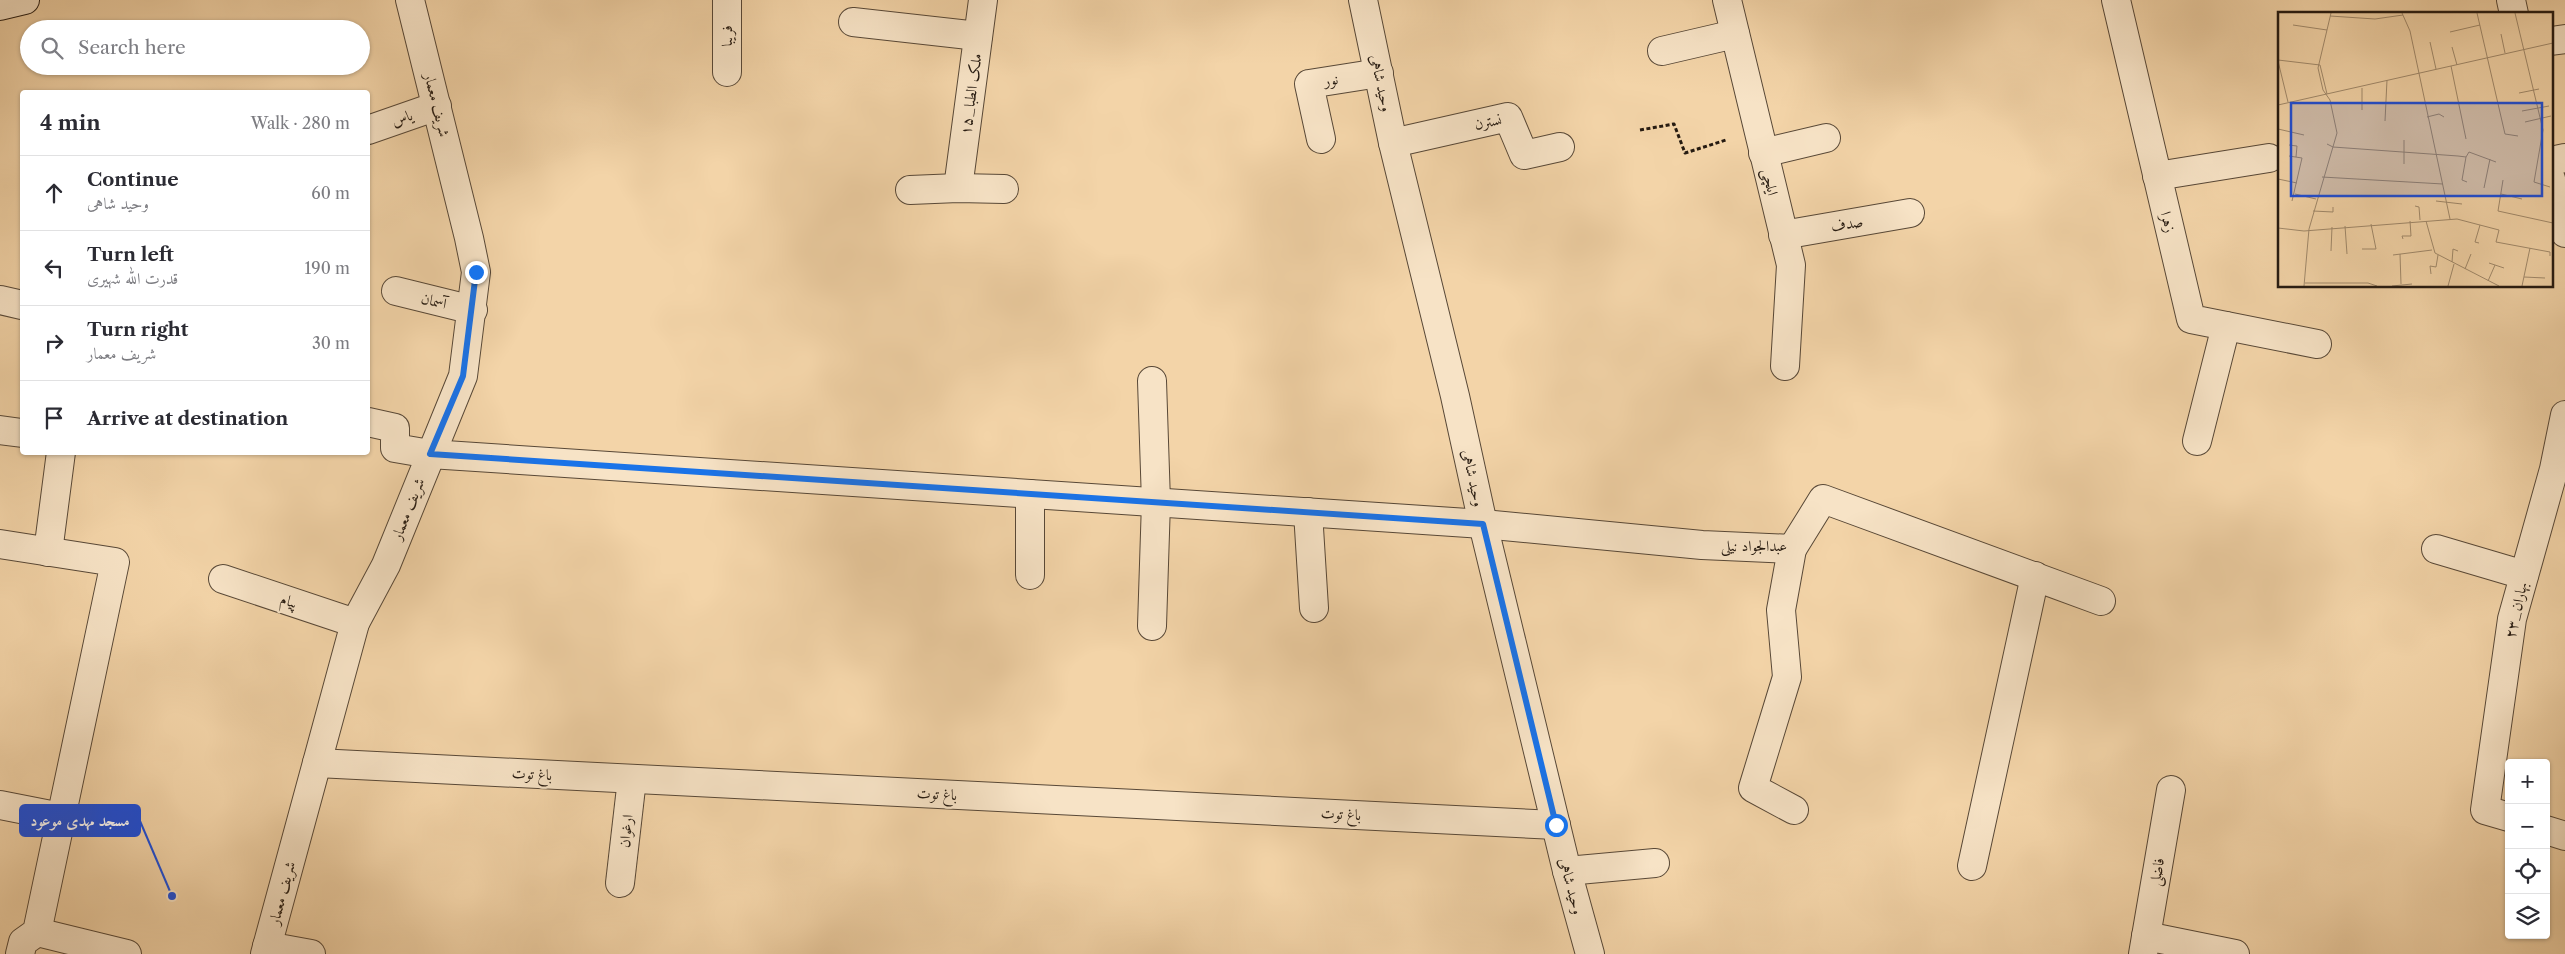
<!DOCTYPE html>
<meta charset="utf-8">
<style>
body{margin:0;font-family:"Libre Caslon Text",Amiri,serif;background:#f2f2f3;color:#2b2b33}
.controls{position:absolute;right:15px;bottom:15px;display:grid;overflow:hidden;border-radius:5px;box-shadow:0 1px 4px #0004}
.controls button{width:45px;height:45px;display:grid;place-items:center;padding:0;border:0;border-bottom:1px solid #e1e1e2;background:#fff;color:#2b2b33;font:25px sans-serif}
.stop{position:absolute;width:15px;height:15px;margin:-11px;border:4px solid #1a73e8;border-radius:50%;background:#fff}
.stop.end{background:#1a73e8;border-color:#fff;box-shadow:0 1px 5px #0008}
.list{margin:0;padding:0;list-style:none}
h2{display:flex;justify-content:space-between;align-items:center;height:65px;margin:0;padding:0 20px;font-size:21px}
h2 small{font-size:16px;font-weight:400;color:#7c7c81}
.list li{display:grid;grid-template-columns:32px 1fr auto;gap:15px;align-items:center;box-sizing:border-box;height:75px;padding:0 20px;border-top:1px solid #e1e1e2}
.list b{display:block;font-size:19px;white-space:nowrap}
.list p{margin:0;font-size:16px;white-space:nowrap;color:#7c7c81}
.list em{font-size:16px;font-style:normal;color:#7c7c81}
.icon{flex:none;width:28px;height:28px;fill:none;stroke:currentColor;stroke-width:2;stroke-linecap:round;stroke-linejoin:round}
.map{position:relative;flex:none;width:2565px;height:954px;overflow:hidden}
.search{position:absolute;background:#fff;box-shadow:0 1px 4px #0004;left:20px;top:20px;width:350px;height:55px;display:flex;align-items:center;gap:12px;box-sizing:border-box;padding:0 18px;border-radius:28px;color:#7c7c81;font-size:19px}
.panel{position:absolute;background:#fff;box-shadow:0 1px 4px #0004;left:20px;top:90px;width:350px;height:365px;border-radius:5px}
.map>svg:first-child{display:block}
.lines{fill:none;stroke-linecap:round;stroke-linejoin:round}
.street-casing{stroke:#584837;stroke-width:30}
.secondary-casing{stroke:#251a11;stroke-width:30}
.path{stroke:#251a11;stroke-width:3;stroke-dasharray:4 2.5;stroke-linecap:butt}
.street{stroke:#f7e3c6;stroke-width:28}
.secondary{stroke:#f7e3c6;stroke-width:28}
.route{stroke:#1a73e8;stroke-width:6}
.labels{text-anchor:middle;stroke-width:4.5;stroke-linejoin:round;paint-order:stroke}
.street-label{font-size:15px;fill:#251a11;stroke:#f7e3c6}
.inset-road{fill:none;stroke:#a18a6c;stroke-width:1}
.view{fill:#1d4ed8;fill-opacity:0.15;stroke:#1d4ed8;stroke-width:2.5}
.inset-edge{fill:none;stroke:#251a11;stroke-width:2.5}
.leader{fill:none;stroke:#1d4ed8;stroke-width:2}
.callout-dot{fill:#1d4ed8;stroke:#f7e3c6;stroke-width:2}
.callout{fill:#1d4ed8;stroke:#1d4ed8;stroke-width:2}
.callout-label{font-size:16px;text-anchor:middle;font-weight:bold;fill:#fff}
</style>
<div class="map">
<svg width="2565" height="954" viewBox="0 0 2565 954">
<rect width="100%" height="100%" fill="#f3d4a8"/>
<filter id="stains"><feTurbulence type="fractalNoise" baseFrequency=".004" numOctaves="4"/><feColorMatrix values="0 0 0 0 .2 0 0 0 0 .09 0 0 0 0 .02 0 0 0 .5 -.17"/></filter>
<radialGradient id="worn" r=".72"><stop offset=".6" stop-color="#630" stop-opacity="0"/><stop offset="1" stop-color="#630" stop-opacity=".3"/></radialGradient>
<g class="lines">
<g class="street-casing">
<g id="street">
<polyline points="727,0 727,72"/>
<polyline points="1363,0 1393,143 1455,396 1483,524 1567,871 1590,954"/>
<polyline points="1727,0 1791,265 1785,366"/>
<polyline points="2116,0 2191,319 2317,344"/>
<polyline points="2511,0 2514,14"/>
<polyline points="853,22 978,36"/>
<polyline points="2551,41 2565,39"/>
<polyline points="1662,51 1735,34"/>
<polyline points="368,130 437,106"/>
<polyline points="1321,139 1309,84 1379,73"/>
<polyline points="1393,143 1508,117 1524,155 1560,147"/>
<polyline points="1763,153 1826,138"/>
<polyline points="2551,161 2565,158"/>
<polyline points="2157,176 2269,158"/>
<polyline points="2551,179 2565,233"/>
<polyline points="958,188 983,0"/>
<polyline points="910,190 958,188 1004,189"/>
<polyline points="1783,235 1910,213"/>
<polyline points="396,291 473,310"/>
<polyline points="0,300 22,305"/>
<polyline points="1152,381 1156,502 1152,626"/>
<polyline points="368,422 395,428 395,448 430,454 1483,524 1702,545 1792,549 1823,499 2101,601"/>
<polyline points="0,430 22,433"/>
<polyline points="2197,441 2226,326"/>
<polyline points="1308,512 1314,608"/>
<polyline points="0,544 115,562 37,932 23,942 20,954"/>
<polyline points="1792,549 1781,610 1787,677 1753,788 1794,810"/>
<polyline points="2436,549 2524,575"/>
<polyline points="48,552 61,452"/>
<polyline points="1030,575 1030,494"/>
<polyline points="223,579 355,623"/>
<polyline points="317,763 1556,825"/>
<polyline points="0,805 61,817"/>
<polyline points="2509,817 2485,810 2512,619 2554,469 2565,415"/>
<polyline points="2546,830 2565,836"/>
<polyline points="1972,866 2035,576"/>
<polyline points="1567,871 1655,863"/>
<polyline points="620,883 632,779"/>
<polyline points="37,932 127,954"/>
<polyline points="2146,936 2235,954"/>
<polyline points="267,946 311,954"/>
<polyline points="265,954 355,623 386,565 463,376 476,272 469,238 410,0"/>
<polyline points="2143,954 2171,790"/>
</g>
</g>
<g class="secondary-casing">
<polyline id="secondary" points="0,6 25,0"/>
</g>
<polyline class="path" points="1640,130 1674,124 1685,153 1726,140"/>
<use href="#street" class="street"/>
<use href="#secondary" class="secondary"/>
</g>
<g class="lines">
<polyline class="route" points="476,272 463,376 430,454 1483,524 1556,825"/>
</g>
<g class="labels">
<g class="street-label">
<text transform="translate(727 36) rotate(-90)" y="5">فریبا</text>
<text transform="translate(1331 80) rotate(-9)" y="5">نور</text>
<text transform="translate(1381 83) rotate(78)" y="5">وحید شاهی</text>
<text transform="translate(971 94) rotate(-82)" y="5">۱۵_ملک الطبا</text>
<text transform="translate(437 105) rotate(76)" y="5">شریف معمار</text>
<text transform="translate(402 118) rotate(-19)" y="5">یاس</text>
<text transform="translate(1488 122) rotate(-11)" y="5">نسترن</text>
<text transform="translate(1770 182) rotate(76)" y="5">ایلچی</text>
<text transform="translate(2168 222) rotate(76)" y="5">زهرا</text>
<text transform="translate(1847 224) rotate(-10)" y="5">صدف</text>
<text transform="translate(434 301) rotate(14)" y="5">آسمان</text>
<text transform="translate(1473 478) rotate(78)" y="5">وحید شاهی</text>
<text transform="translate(408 509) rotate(-68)" y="5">شریف معمار</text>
<text x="1754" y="551">عبدالجواد نیلی</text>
<text transform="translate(289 601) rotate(18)" y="5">پیام</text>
<text transform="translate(2516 610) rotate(-77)" y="5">۲۳_بهاران</text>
<text transform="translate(532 774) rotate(3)" y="5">باغ توت</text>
<text transform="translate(937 794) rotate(3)" y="5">باغ توت</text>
<text transform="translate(1341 814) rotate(3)" y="5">باغ توت</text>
<text transform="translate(626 831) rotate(-84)" y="5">ارغوان</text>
<text transform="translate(2157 872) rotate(-81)" y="5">فاضلی</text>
<text transform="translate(1571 886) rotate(75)" y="5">وحید شاهی</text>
<text transform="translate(282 893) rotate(-75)" y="5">شریف معمار</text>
</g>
</g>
<g transform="translate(2278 12)">
<rect width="275" height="275" fill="#f3d4a8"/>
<path class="inset-road" d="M124,1L132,19L172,207M199,1L227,122L240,124M237,1L265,118L256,170L272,175M52,4L97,7L125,3M15,13L49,18M172,20L202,13M223,22L227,41M152,30L158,57M174,35L179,53M0,48L42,53M0,49L10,90M42,53L49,82M173,54L188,127M84,76V98M241,81L261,77M0,93L275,31M244,99L271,94M149,105L161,102L166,105M107,109L109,68M247,110L273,104M0,117L26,123M126,128V152M49,132L55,135L180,144L188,145L191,140L218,150M11,133L19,134L18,145M11,144L24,146L14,189M188,145L184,168L189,170M44,165L165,172M0,167L19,171M225,168L220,199L275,211M206,176L212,147M17,182L38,187M223,182L244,187M158,189L184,192M137,194L141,195L142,208M35,199L55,200V195M148,209L157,241L221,274M67,214L69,242M0,216L26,219L179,207L221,218L218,230L272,240V244M125,227L124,224H133L132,209M201,231L197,230L202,213M84,237H98L93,212M53,239L54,215M122,242L123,272M115,243L154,238M174,250L175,237L180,239M211,251L226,256M187,257L193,242M153,262L152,254L158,255L160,243M246,265L267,266M210,269L217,253M27,271H90L99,274M26,274L31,217L59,121L52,88L45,78L40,56L53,1M114,274L134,272M170,274L176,252M244,274L252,236"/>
<path class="view" d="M13,91H264V184H13Z"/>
<rect width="275" height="275" class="inset-edge"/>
</g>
<path class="leader" d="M172 896L140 821"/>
<circle class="callout-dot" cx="172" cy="896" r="5"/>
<rect class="callout" x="20" y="805" width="120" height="31" rx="5"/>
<g class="callout-label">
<text x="80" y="826">مسجد مهدی موعود</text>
</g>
<rect width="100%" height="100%" filter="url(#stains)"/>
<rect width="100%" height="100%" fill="url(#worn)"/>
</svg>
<div class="controls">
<button>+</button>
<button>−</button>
<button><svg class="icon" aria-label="locate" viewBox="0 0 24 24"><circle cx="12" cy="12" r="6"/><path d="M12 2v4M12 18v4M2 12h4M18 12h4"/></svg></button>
<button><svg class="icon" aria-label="layers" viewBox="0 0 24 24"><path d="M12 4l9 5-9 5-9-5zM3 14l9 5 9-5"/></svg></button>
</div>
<div class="stop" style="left:1556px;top:825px"></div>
<div class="stop end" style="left:476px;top:272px"></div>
<div class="search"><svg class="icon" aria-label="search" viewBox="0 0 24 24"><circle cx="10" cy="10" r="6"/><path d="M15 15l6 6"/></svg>Search here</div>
<section class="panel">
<h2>4 min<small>Walk · 280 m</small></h2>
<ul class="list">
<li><svg class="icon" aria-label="ahead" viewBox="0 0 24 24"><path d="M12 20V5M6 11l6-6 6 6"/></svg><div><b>Continue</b><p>وحید شاهی</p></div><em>60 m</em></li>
<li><svg class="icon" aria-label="left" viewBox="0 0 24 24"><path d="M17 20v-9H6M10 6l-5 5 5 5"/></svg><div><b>Turn left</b><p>قدرت الله شهیری</p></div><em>190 m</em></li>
<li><svg class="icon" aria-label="right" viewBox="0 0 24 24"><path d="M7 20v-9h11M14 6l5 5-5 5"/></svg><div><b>Turn right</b><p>شریف معمار</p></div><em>30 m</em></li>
<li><svg class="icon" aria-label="arrive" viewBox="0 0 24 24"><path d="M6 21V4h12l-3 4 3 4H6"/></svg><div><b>Arrive at destination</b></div></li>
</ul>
</section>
</div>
